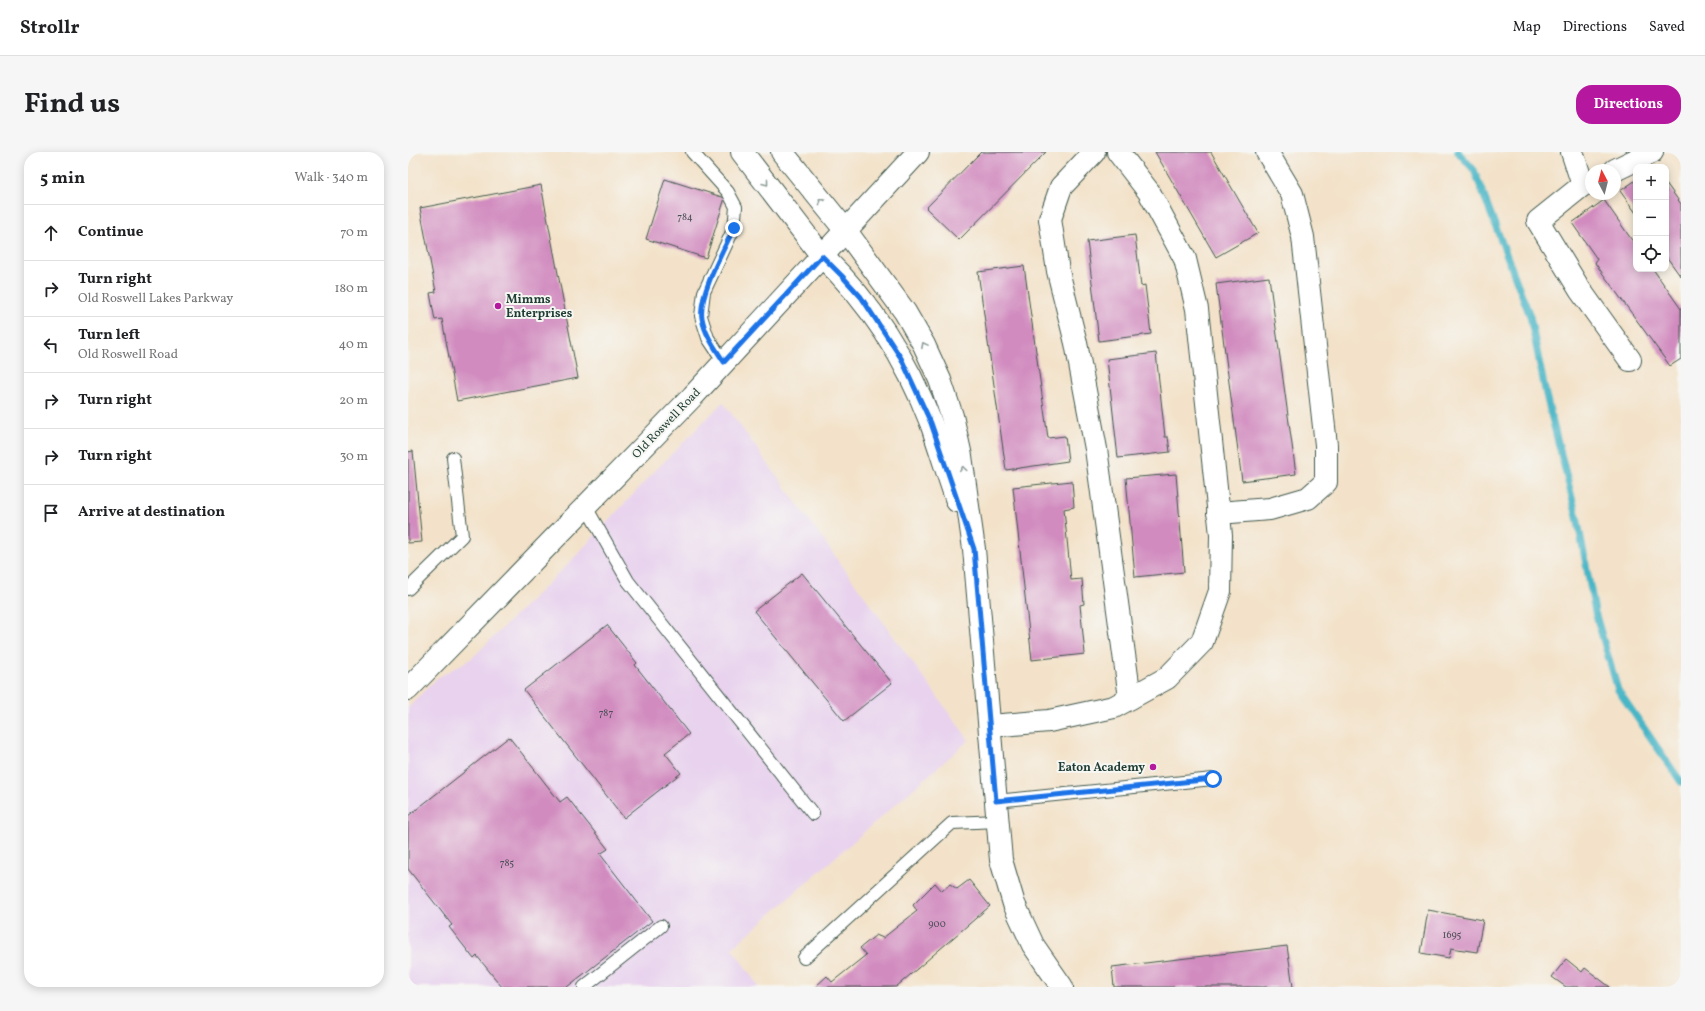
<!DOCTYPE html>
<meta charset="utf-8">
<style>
body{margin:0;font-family:Vollkorn,serif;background:#f6f6f6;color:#202124}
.controls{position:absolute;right:12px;top:12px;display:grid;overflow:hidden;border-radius:8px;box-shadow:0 2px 10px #0003}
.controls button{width:36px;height:36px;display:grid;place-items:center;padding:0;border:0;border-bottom:1px solid #e0e0e0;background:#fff;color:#202124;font:20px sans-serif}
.compass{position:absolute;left:1177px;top:12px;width:36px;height:36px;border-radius:50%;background:#fff;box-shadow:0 2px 10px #0003;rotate:353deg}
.stop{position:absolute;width:12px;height:12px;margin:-9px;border:3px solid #1a73e8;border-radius:50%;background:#fff}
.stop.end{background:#1a73e8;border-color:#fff;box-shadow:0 1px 4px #0008}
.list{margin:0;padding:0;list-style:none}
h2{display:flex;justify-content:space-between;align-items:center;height:52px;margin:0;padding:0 16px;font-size:17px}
h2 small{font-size:13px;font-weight:400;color:#757577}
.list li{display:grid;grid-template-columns:26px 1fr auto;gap:12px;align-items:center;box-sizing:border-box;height:56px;padding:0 16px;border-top:1px solid #e0e0e0}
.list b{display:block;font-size:15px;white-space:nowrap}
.list p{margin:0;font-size:13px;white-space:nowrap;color:#757577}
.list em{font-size:13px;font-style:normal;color:#757577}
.icon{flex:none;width:22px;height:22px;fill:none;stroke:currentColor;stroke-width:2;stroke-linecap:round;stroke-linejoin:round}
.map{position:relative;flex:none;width:1273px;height:835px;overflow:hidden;border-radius:16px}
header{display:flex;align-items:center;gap:24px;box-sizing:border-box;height:56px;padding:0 20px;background:#fff;border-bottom:1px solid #e0e0e0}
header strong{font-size:19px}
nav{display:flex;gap:22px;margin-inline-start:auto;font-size:14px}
.intro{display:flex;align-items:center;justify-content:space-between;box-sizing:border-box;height:96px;padding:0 24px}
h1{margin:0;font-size:28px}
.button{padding:10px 18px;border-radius:16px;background:#b5179e;color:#fff;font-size:14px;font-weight:700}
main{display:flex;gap:24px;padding:0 24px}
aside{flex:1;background:#fff;border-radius:16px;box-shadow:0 2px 10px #0003}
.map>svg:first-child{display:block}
.built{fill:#e8d2ee}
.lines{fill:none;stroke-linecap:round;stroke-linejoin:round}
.stream{stroke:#4ab6c6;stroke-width:7}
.building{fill:#d18bbf}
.service-casing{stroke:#3f564a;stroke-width:14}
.minor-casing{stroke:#3f564a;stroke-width:24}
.tertiary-casing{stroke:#3f564a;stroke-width:24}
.service{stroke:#fff;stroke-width:12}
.minor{stroke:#fff;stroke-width:22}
.tertiary{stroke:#fff;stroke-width:22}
.oneway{stroke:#8f9e9a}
.route{stroke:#1a73e8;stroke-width:5}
.poi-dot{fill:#b5179e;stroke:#f6f6f2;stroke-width:1.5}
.labels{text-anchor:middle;stroke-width:4;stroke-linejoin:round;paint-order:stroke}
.number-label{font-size:10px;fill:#4c5057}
.poi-label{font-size:12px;font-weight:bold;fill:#1f3d34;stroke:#f6f6f2;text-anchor:start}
.street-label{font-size:12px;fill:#1f3d34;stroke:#f6f6f2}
</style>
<header>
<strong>Strollr</strong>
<nav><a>Map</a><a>Directions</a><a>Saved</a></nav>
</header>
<div class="intro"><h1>Find us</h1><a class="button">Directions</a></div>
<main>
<aside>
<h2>5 min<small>Walk · 340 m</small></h2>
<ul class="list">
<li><svg class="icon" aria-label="ahead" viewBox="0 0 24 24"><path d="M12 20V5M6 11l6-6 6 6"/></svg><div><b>Continue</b></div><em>70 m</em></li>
<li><svg class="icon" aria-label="right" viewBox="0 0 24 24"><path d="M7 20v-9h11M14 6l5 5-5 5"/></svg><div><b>Turn right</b><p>Old Roswell Lakes Parkway</p></div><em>180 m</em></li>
<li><svg class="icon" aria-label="left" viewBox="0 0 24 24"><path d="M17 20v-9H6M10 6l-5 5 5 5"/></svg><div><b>Turn left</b><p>Old Roswell Road</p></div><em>40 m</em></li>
<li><svg class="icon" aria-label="right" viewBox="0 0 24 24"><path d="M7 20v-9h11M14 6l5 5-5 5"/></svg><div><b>Turn right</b></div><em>20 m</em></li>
<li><svg class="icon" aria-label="right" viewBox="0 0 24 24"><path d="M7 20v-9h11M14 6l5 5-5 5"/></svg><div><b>Turn right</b></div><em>30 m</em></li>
<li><svg class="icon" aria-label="arrive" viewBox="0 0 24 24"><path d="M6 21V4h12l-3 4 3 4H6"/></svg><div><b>Arrive at destination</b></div></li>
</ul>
</aside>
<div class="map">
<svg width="1273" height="835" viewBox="0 0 1273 835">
<rect width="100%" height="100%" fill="#f6f6f2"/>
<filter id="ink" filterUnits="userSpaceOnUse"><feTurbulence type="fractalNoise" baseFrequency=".025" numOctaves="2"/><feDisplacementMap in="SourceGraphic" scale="8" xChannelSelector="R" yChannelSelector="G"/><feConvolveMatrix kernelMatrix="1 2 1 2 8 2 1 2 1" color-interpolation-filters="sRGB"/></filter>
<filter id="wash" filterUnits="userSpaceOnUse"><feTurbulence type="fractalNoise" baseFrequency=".012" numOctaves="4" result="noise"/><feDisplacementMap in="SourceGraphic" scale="16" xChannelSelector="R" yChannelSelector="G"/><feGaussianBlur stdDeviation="0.9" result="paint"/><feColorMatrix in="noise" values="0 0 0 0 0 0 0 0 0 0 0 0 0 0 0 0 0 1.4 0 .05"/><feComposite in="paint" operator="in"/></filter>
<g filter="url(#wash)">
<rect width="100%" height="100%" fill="#f3e2c9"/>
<polygon class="built" points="315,250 561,588 324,796 351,835 0,835 0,556 29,526 64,506 162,410 245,321"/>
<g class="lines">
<polyline class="stream" points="1050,0 1066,18 1122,164 1138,243 1169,365 1187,460 1210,538 1273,630"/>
</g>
<g id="blocks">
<g class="building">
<polygon points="573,0 638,0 551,88 518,56"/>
<polygon points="747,0 803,0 850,81 808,105"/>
<polygon points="257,27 317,46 298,106 238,87"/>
<polygon points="1228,28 1228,61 1212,39"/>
<polygon points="1258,31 1273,52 1273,125 1258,104"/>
<polygon points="133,33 170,226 49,249 34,167 27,168 22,141 28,140 12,56"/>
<polygon points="1196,48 1228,94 1228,117 1245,117 1273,157 1273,207 1262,214 1187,111 1189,107 1164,71"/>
<polygon points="727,83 733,134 737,133 743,182 691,189 679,89"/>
<polygon points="616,114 640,286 657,284 660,309 598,318 570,120"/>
<polygon points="861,125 888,322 834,329 808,132"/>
<polygon points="748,201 757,285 760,285 762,300 710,306 699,207"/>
<polygon points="5,299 14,390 0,391 0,300"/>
<polygon points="768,322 776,420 727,425 718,326"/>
<polygon points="664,329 666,355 656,357 663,428 674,427 676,452 672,453 677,502 624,508 605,335"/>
<polygon points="394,421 484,531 436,569 346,459"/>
<polygon points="199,473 229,511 227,513 281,582 257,601 273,621 216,666 116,538"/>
<polygon points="101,585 152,650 159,645 200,697 192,702 244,769 159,835 94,835 69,804 66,807 41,775 44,773 0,717 0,664"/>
<polygon points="561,728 582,754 488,835 407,835 419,824 424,830 458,803 452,796 468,783 475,786 509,759 505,753 527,731 534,739 542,732 549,737"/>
<polygon points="1020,758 1075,768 1069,800 1043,796 1041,806 1013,801"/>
<polygon points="879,794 885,835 706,835 704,815"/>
<polygon points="1158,807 1174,820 1177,816 1202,835 1158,835 1144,825"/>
</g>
</g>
</g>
<g filter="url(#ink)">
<use href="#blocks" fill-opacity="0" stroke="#3f564a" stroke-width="1"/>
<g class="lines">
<g class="service-casing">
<g id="service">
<polyline points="284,0 320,40 328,55 326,76 296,140 293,164 300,186 316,210"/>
<polyline points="178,355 220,429 405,662"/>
<polyline points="0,437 54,384 45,306"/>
<polyline points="588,649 805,627"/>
<polyline points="396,806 544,671 590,669"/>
<polyline points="176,835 253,774"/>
</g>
</g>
<g class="minor-casing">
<g id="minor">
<polyline points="686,0 653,35 642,67 650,119 668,191 688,297 722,546"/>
<polyline points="1164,0 1175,33"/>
<polyline points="1207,18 1244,0"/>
<polyline points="1183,30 1175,33 1130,69 1172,138 1222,208"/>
<polyline points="438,79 497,160 516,193 532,228 544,264 553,304 566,397 593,708 606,752 625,793 654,835"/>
<path d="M414,104C463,151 499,208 523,271C532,297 540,323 549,349"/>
<polyline points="810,361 862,357 900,346 918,330 918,293 895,85 884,42 859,0"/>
<polyline points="582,574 641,569 706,555 759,526 794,490 812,439 813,383 789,157 777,107 741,40 710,0"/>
</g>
</g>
<g class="tertiary-casing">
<g id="tertiary">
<polyline points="334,0 414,104"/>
<polyline points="374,0 438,79"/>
<polyline points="0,537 285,244 510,0"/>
</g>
</g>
<use href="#service" class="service"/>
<use href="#minor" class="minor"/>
<use href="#tertiary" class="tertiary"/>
</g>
<defs><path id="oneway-chevron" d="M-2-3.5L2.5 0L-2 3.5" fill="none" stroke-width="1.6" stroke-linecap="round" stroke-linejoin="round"/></defs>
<g class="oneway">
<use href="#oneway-chevron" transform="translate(358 31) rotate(52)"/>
<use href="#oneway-chevron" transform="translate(413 49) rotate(-129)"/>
<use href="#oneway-chevron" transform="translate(516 193) rotate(-118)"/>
<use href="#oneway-chevron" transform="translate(555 317) rotate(-98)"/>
</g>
</g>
<g class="lines" filter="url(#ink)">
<path class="route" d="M326,76C316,97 290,144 294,166C297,183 307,196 316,210L414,104L434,124L453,145L493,206L523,271L566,397L588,649L805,627"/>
</g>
<g class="poi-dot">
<circle cx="90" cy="154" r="4"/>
<circle cx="745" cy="615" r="4"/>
</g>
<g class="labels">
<g class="number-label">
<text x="277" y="68">784</text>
<text x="198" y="564">787</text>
<text x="99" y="714">785</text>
<text x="529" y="775">900</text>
<text x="1044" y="786">1695</text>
</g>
<g class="poi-label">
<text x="98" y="151">Mimms<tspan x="98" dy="14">Enterprises</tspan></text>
<text x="737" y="619" text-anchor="end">Eaton Academy</text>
</g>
<g class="street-label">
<text transform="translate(258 271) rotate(-46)" y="4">Old Roswell Road</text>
</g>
</g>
</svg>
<div class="controls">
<button>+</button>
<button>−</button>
<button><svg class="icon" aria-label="locate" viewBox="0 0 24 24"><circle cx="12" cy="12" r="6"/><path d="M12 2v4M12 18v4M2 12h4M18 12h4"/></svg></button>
</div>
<svg class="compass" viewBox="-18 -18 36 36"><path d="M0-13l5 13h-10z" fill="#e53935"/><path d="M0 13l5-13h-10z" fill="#757577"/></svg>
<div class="stop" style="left:805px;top:627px"></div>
<div class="stop end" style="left:326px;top:76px"></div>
</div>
</main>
